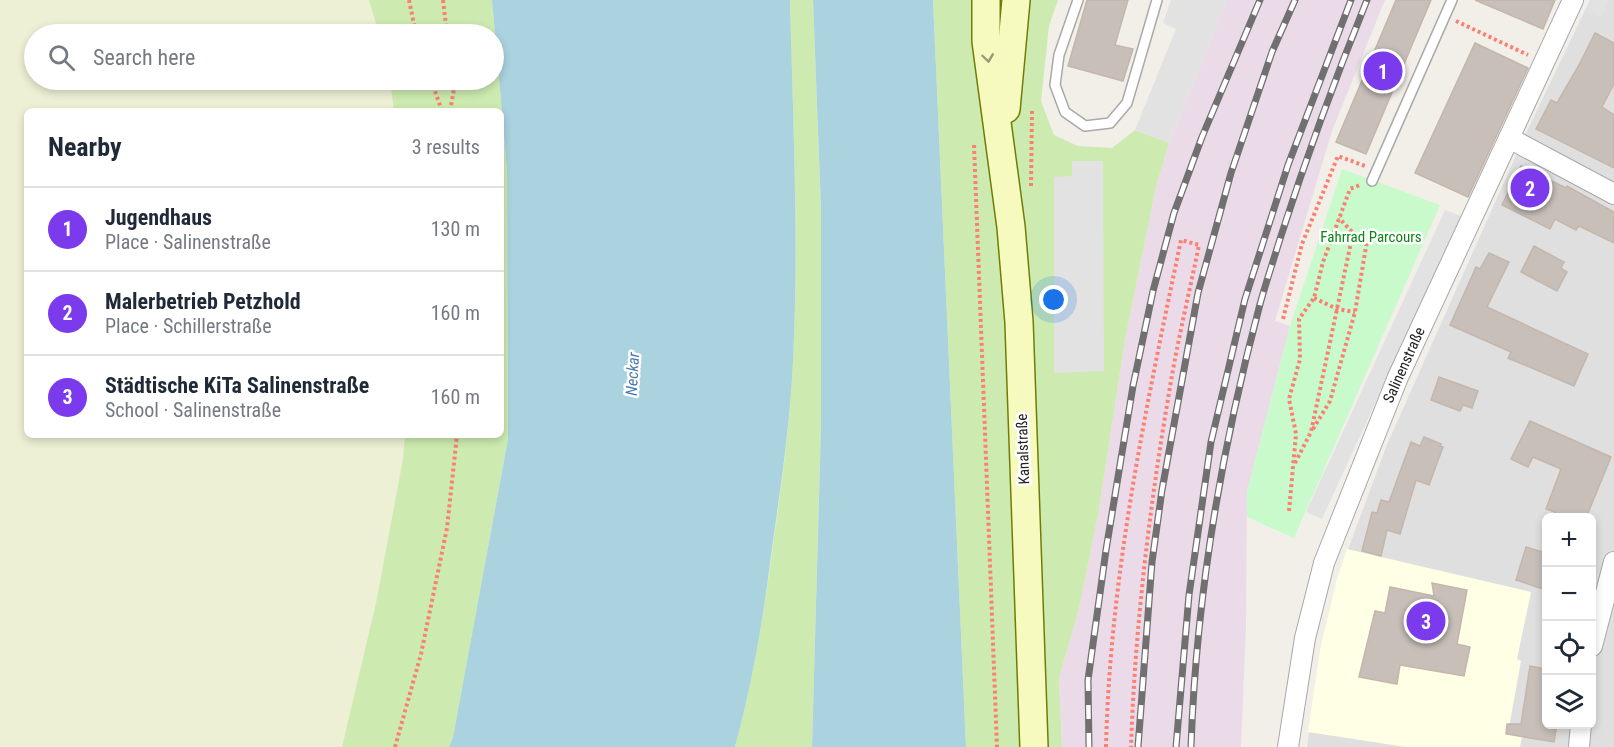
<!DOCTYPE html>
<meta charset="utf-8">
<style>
body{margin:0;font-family:"Roboto Condensed",sans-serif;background:#f2f2f3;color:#1f2937}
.controls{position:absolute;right:18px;bottom:18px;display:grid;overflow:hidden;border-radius:9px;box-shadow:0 3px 9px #0003}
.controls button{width:54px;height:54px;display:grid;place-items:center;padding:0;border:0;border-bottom:2px solid #e0e1e3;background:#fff;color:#1f2937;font:30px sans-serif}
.you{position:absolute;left:1054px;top:300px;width:21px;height:21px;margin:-15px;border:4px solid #fff;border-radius:50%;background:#1a73e8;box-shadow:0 0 0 9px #1a73e833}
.badge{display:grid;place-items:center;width:39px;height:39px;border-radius:50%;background:#7c3aed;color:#fff;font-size:20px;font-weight:700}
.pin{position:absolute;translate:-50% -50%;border:3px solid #fff;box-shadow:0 2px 6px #0006}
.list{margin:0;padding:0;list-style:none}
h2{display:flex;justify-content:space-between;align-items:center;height:78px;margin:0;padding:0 24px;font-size:26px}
h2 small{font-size:20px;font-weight:400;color:#747a83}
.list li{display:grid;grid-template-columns:39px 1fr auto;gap:18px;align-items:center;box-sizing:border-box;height:84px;padding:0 24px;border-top:2px solid #e0e1e3}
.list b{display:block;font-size:22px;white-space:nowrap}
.list p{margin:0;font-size:20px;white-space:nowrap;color:#747a83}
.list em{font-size:20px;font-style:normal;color:#747a83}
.icon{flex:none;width:33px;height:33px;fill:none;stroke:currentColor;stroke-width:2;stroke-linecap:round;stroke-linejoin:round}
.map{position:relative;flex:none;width:1614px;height:747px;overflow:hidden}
.search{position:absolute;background:#fff;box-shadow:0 3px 9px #0003;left:24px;top:24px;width:480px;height:66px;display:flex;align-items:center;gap:15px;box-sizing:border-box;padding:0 21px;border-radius:33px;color:#747a83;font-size:22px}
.panel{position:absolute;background:#fff;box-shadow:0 3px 9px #0003;left:24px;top:108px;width:480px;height:330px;border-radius:9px}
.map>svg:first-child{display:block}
.residential{fill:#e0dfdf;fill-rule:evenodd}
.industrial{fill:#ebdbe8}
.education{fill:#ffffe5}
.farmland{fill:#eef0d5}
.grass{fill:#cdebb0}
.park{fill:#c8facc}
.parking{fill:#e2e2e2}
.water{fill:#aad3df}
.building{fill:#c7bfb8;stroke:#c4b6ab;stroke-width:1.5}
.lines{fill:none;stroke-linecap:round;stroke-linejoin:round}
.lane-casing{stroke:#a9a9a9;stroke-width:12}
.street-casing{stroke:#a9a9a9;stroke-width:22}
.secondary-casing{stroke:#707d05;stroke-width:30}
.path{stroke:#fa8072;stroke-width:4;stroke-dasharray:3 3;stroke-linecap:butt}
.lane{stroke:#fff;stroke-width:9}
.street{stroke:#fff;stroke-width:20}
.secondary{stroke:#f7fabf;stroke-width:27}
.rail-casing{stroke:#707070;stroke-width:7}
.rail{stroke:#fff;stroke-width:4.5;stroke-dasharray:14;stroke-linecap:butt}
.oneway{stroke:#979978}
.labels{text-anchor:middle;stroke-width:5;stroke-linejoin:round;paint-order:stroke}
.park-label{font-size:15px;fill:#0c8416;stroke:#fff}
.street-label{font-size:15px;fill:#222;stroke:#fff}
.water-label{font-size:16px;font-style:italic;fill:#4a7aab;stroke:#fff}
</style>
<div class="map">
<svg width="1614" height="747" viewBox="0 0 1614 747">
<rect width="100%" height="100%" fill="#f2efe9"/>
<path class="residential" d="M1590,0H1614V747H1307L1320,649L1336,582L1386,447L1526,133ZM1546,518H1592V724H1546Z"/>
<polygon class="industrial" points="1227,0 1385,0 1332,131 1275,321 1290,326 1247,492 1246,628 1241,747 1062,747 1059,678 1079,609 1098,515 1125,340 1156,187 1169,143"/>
<polygon class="education" points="1347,549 1531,592 1517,659 1521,661 1508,733 1522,737 1520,747 1406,747 1308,732 1320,649 1336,582"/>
<polygon class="farmland" points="0,0 369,0 379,34 34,34 34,80 390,80 394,111 27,111 27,435 405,435 403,459 376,603 342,747 0,747"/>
<g class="grass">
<polygon points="369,0 492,0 507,169 508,439 453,737 449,747 342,747 376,603 403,459 405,435 501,435 501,111 394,111 390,80 494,80 494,34 379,34"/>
<path d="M790,0H813L821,209V427L812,747H735C752,686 762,623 771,560C780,494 790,429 793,362C799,242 793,121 790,0Z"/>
<polygon points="933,0 1058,0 1049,26 1041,101 1054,135 1078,146 1112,148 1135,130 1169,143 1156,187 1125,340 1098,515 1079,609 1059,678 1062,747 966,747"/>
</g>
<polygon class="park" points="1342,169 1440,205 1294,538 1247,517 1247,492 1290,326"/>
<g class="parking">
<polygon points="1171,0 1227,0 1169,143 1135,130 1176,29 1163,23"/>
<polygon points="1593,0 1609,0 1601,18 1588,12"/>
<polygon points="1072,161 1103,161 1104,371 1054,373 1054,177 1072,176"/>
<polygon points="1445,210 1461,216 1322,519 1306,512"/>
</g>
<g class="water">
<path d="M492,0H790C793,121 799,242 793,362C790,427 780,491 771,556C763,620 752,685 735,747H449L453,737L508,439L507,169Z"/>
<polygon points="813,0 933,0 966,747 812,747 821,427 821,209"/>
</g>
<g class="building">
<polygon points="1087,0 1128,0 1115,45 1133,49 1123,81 1068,66"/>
<polygon points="1396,0 1431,0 1366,154 1336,142"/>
<polygon points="1475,0 1555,0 1543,29"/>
<polygon points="1595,33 1614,43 1614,84 1602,107 1614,115 1614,168 1536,129 1551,100 1557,103 1579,65"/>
<polygon points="1475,43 1528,68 1468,197 1415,173"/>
<polygon points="1521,166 1566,188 1567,186 1614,212 1614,243 1579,226 1576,230 1555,219 1550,229 1502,205"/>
<polygon points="1534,246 1564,262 1561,268 1567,272 1557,291 1521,272"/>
<polygon points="1489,253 1509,262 1487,307 1588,354 1574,386 1508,358 1511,352 1450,325 1476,267 1480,269"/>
<polygon points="1439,377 1478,391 1472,408 1463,405 1460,411 1431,400"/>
<polygon points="1530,421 1611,457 1586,518 1553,518 1555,512 1546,509 1561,469 1533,457 1528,467 1511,459"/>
<polygon points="1424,437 1441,444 1440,446 1443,447 1429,485 1416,480 1400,534 1387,530 1381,556 1362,551 1372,512 1377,513 1381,500 1389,502 1411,442 1420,446"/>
<polygon points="1526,547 1546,553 1546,590 1516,580"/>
<polygon points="1432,583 1467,590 1457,644 1470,647 1464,676 1400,665 1397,684 1359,677 1375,611 1385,613 1390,587 1434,596"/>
<polygon points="1530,666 1546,669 1546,724 1557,724 1554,742 1506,734 1507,724 1521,724"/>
</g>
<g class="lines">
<g class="lane-casing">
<g id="lane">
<polyline points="1078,0 1059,55 1055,85 1065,112 1085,126 1110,123 1127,103 1157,0"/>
<polyline points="1372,181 1452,0"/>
</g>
</g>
<g class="street-casing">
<g id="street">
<polyline points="1509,138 1614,194"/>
<polyline points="1592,646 1614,562"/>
<polyline points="1288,747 1305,638 1324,563 1398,377 1573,0"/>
<polyline points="1579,747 1581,724"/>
</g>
</g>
<g class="secondary-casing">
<g id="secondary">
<polyline points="986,0 986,41 1011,227 1019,322 1034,747"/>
<polyline points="1006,109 1016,0"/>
</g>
</g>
<g class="path">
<polyline points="409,0 416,34"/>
<polyline points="443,0 447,34"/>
<polyline points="1456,21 1528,55"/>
<polyline points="431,80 442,111"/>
<polyline points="450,111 454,89 453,80"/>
<polyline points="974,145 997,747"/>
<polyline points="1031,186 1032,109"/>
<polyline points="1314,298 1337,309 1355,312"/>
<polyline points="1283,319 1302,244 1338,156 1365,166"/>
<polyline points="1313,429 1330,401 1355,312 1367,241 1353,233"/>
<polyline points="1295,463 1311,432 1353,233 1339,218"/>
<polyline points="1289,511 1296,434 1289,399 1300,359 1299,319 1314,298 1323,262 1350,189 1360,185"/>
<polyline points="395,747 421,654 447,528 457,435"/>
<path d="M1106,747C1110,575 1146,407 1181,240L1199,245C1189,294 1177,343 1169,393C1149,510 1135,628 1131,747"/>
</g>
<use href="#lane" class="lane"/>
<use href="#street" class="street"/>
<use href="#secondary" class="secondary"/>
<g class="rail-casing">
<g id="rail">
<polyline points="1089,747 1088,680 1106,550 1133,386 1153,291 1174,213 1202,137 1260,0"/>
<polyline points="1138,747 1152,562 1162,490 1198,293 1231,173 1272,52 1295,0"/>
<polyline points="1176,747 1189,595 1211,442 1245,299 1288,165 1351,0"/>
<path d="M1191,747C1196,599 1221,451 1259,308C1265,285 1273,262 1280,239C1306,158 1335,79 1367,0"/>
</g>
</g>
<use href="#rail" class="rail"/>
</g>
<defs><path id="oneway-chevron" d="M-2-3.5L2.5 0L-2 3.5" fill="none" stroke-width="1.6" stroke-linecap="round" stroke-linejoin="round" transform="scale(1.5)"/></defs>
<use class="oneway" href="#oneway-chevron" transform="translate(988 58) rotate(82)"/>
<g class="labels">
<g class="park-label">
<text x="1371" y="242">Fahrrad Parcours</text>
</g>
<g class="street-label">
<text transform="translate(1404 365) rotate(-66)" y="5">Salinenstraße</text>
<text transform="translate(1023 449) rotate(-92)" y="5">Kanalstraße</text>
</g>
<g class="water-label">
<text transform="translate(632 374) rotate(-87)" y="6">Neckar</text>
</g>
</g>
</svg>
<div class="controls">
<button>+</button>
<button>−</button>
<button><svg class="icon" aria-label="locate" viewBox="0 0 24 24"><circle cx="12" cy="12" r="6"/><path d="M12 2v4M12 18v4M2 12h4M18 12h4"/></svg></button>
<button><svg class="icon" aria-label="layers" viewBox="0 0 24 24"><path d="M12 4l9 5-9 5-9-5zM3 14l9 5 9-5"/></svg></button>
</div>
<div class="you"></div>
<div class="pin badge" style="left:1383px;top:71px">1</div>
<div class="pin badge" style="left:1530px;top:188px">2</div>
<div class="pin badge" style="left:1426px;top:621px">3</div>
<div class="search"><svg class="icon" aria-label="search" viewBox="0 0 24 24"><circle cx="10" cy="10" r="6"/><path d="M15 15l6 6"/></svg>Search here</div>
<section class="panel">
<h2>Nearby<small>3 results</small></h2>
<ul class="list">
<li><span class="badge">1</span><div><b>Jugendhaus</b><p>Place · Salinenstraße</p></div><em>130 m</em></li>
<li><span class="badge">2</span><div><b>Malerbetrieb Petzhold</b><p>Place · Schillerstraße</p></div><em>160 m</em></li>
<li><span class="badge">3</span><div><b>Städtische KiTa Salinenstraße</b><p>School · Salinenstraße</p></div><em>160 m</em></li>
</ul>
</section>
</div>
